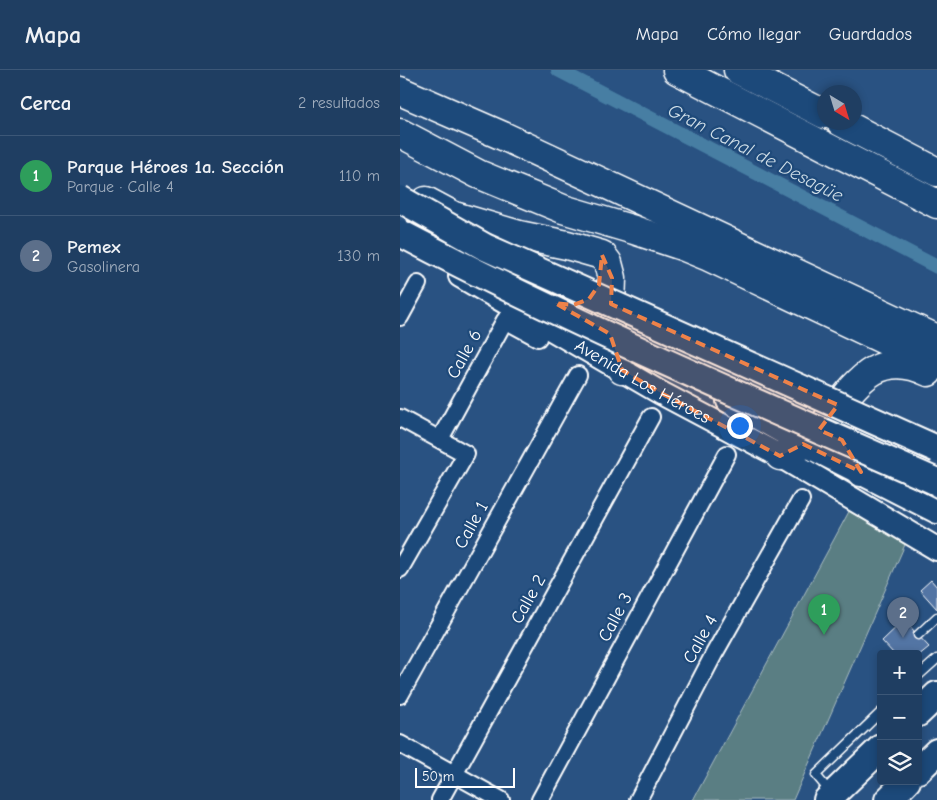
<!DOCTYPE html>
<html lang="es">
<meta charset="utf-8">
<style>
body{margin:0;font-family:"Comic Neue",sans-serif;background:#2c496b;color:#f1f3f6}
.controls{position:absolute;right:15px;bottom:15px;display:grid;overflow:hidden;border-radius:5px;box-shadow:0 2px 8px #0003}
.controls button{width:45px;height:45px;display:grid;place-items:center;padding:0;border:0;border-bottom:1px solid #3c5777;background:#1f3e62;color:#f1f3f6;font:25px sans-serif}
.compass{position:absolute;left:417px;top:15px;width:45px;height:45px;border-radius:50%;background:#1f3e62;box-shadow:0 2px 8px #0003;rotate:142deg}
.scale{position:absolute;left:15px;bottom:12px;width:100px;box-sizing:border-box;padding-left:5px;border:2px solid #fff;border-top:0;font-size:14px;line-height:18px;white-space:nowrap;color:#fff;-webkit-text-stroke:4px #1f4a7a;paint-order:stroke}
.you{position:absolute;left:339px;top:355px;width:18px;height:18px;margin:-12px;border:4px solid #fff;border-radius:50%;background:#1a73e8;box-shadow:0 0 0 8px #1a73e833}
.badge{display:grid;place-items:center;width:32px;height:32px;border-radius:50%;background:#8c9099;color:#fff;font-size:16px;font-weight:700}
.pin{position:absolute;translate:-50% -41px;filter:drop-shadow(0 1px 2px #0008)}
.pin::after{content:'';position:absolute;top:26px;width:18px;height:15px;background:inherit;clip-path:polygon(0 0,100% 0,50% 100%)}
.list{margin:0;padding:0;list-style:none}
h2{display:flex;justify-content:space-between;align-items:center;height:65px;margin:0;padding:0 20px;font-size:21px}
h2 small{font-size:16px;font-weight:400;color:#a1aebe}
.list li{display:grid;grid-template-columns:32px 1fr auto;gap:15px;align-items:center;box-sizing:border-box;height:80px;padding:0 20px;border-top:1px solid #3c5777}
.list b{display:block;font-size:19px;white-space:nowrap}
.list p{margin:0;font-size:16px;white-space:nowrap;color:#a1aebe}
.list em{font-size:16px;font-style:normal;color:#a1aebe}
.icon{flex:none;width:28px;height:28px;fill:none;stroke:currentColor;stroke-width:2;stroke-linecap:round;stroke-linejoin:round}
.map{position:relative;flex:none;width:537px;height:730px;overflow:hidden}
header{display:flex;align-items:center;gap:30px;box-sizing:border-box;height:70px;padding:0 25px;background:#1f3e62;border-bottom:1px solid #3c5777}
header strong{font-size:24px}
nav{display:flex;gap:28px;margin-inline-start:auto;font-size:18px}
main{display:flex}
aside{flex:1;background:#1f3e62}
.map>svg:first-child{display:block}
.green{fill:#5a7e83;stroke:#acbec1}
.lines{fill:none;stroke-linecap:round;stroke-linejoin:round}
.canal{stroke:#477ea3;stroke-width:14}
.building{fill:#5274a4;stroke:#fff}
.service-casing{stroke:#fff;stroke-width:11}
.minor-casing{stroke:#fff;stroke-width:20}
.secondary-casing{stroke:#fff;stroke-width:26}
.trunk-casing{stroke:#fff;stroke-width:30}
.motorway-casing{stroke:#fff;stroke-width:31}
.service{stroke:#1f4a7a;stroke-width:8}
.minor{stroke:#1f4a7a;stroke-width:16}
.secondary{stroke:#1f4a7a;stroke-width:22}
.trunk{stroke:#1f4a7a;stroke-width:26}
.motorway{stroke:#1f4a7a;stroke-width:28}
.trunk-bridge-casing{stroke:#fff;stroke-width:30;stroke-linecap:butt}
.trunk-bridge{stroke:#1f4a7a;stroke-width:26}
.marked{fill:#ee8249;fill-opacity:0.2;stroke:#ee8249;stroke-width:4;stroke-dasharray:10 6;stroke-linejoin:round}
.labels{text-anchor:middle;stroke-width:4.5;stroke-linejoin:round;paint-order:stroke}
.street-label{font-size:18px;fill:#fff;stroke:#1f4a7a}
.water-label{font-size:19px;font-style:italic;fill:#d1dfe8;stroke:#1f4a7a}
</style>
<header>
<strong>Mapa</strong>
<nav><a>Mapa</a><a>Cómo llegar</a><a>Guardados</a></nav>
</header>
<main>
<aside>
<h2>Cerca<small>2 resultados</small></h2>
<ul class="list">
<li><span class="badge" style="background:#2e9e5b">1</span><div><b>Parque Héroes 1a. Sección</b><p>Parque · Calle 4</p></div><em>110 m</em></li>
<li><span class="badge" style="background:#5c6f8a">2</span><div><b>Pemex</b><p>Gasolinera</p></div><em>130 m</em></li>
</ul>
</aside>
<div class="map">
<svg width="537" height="730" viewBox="0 0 537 730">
<rect width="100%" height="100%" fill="#295282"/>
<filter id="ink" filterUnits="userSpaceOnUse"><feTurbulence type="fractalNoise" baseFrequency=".02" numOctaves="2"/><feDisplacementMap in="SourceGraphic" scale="10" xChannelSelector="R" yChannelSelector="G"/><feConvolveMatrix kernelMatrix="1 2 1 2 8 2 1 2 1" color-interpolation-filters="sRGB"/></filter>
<g filter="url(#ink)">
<polygon class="green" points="452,436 507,470 393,730 293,730"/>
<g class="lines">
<polyline class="canal" points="158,0 537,197"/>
</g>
<g class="building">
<polygon points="531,510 537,517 537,539 520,520"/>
<polygon points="504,550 529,577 518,586 518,584 494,584 482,571"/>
</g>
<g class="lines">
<g class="service-casing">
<g id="service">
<polyline points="518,565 537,547"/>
<polyline points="518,606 537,589"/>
<polyline points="430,722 416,705 481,642"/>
</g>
</g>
<g class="minor-casing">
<g id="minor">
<polyline points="0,247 18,214"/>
<polyline points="0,348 66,384 0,499"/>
<polyline points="40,369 105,250 138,268"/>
<polyline points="0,625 178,305"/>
<polyline points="0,674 101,730"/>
<polyline points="40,730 251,347"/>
<polyline points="140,730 327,384"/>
<polyline points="238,730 314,584 401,430"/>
</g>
</g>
<g class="secondary-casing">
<g id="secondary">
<path id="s1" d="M60,206L261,323L380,386L537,479"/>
<polyline points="328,331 403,374 537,442"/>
</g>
</g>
<g class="trunk-casing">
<g id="trunk">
<polyline points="518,643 537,625"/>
<polyline points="518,700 537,682"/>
<polyline points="427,730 481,678"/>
<polyline points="488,730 507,711"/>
</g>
</g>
<g class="motorway-casing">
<g id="motorway">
<polyline points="277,0 537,134"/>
<polyline points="338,0 424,44"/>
<polyline points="0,21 103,66 537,269"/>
<polyline points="441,52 537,102"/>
<polyline points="0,63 78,104 163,139 234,160 282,176 309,187 537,295"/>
<polyline points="26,131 54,146 119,165 167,175 202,185 208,193 212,208 210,264 214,283 222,300"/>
<path d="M440,352C441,372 448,387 461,402"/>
<path d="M380,386C392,382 403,376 413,366C447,333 468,272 528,302"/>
</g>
</g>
<use href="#service" class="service"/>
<use href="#minor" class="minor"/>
<use href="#secondary" class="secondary"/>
<use href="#trunk" class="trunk"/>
<use href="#motorway" class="motorway"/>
<g class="trunk-bridge-casing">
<g id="trunk-bridge">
<polyline points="0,129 85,177 537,379"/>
<path d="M0,163C174,255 357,333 537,412"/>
</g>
</g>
<use href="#trunk-bridge" class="trunk-bridge"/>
</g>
</g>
<path class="marked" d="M202,185L212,208L211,234L438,335L419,360L442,370L461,402L403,374L380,386L261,323L222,300L210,264L155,233L173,235L189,229L199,215Z"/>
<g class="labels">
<g class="street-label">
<text transform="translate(64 284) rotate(-61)" y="6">Calle 6</text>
<text dy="6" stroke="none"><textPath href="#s1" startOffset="211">Avenida Los Héroes</textPath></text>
<text transform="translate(71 455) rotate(-61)" y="6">Calle 1</text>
<text transform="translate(128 529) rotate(-61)" y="6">Calle 2</text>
<text transform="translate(215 547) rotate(-62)" y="6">Calle 3</text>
<text transform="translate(300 569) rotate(-61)" y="6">Calle 4</text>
</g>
<g class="water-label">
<text transform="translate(356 82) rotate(27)" y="7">Gran Canal de Desagüe</text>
</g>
</g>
</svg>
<div class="controls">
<button>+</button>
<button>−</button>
<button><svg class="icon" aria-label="layers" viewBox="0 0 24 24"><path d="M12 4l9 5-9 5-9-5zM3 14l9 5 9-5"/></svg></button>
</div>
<svg class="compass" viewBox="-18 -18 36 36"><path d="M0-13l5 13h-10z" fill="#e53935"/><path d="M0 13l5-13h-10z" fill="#a1aebe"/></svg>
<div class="scale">50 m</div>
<div class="you"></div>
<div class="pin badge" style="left:424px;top:565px;background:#2e9e5b">1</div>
<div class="pin badge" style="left:503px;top:568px;background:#5c6f8a">2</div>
</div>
</main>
